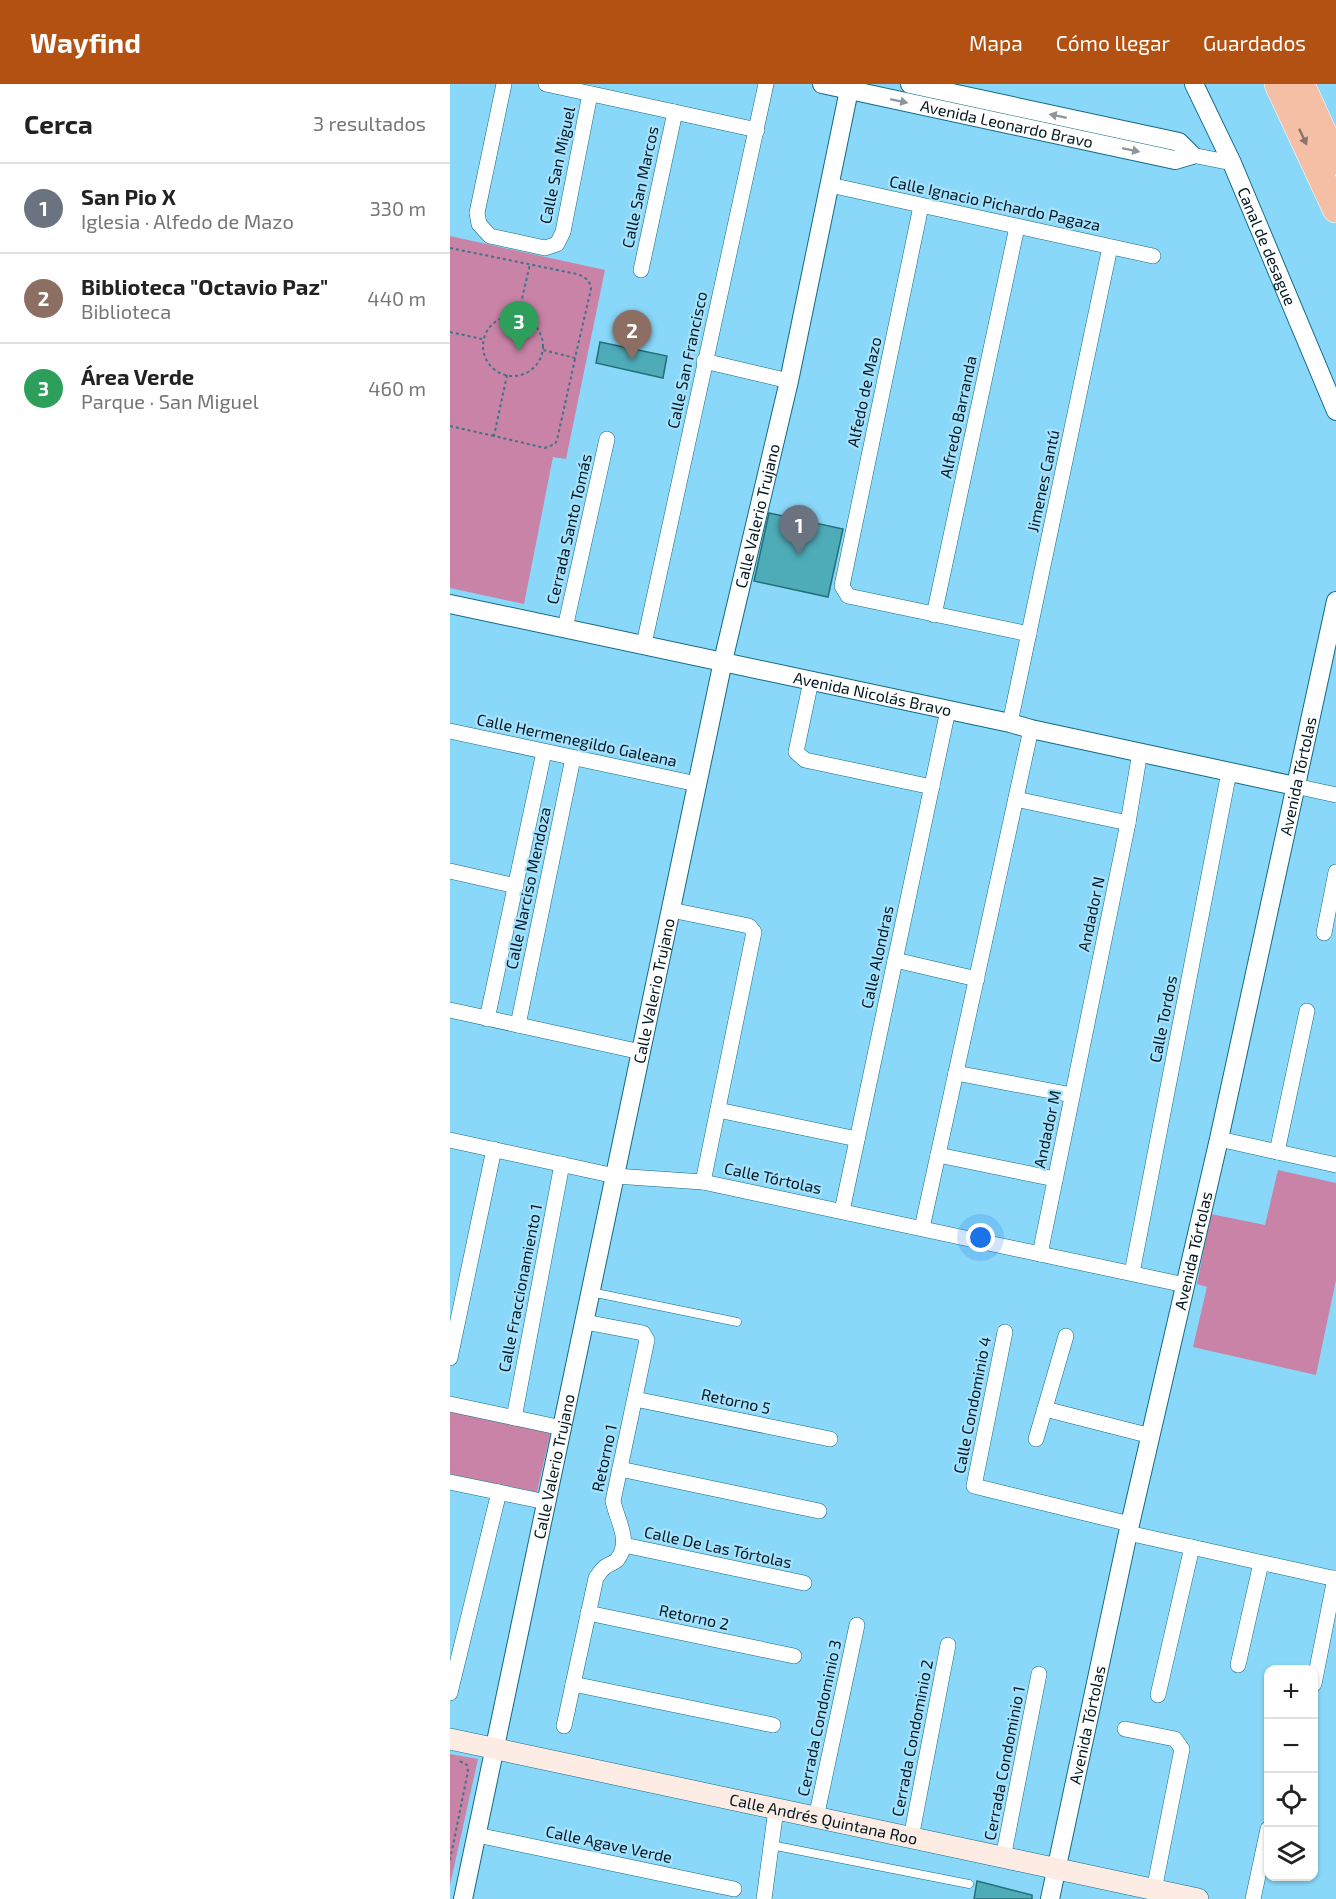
<!DOCTYPE html>
<html lang="es">
<meta charset="utf-8">
<style>
body{margin:0;font-family:"Exo 2",sans-serif;background:#f2f2f2;color:#222}
.controls{position:absolute;right:18px;bottom:18px;display:grid;overflow:hidden;border-radius:12px;box-shadow:0 2px 4px #0004}
.controls button{width:54px;height:54px;display:grid;place-items:center;padding:0;border:0;border-bottom:2px solid #e0e0e0;background:#fff;color:#222;font:30px sans-serif}
.you{position:absolute;left:531px;top:1154px;width:21px;height:21px;margin:-15px;border:4px solid #fff;border-radius:50%;background:#1a73e8;box-shadow:0 0 0 9px #1a73e833}
.badge{display:grid;place-items:center;width:39px;height:39px;border-radius:50%;background:#b25112;color:#fff;font-size:20px;font-weight:700}
.pin{position:absolute;translate:-50% -50px;filter:drop-shadow(0 2px 3px #0008)}
.pin::after{content:'';position:absolute;top:32px;width:21px;height:18px;background:inherit;clip-path:polygon(0 0,100% 0,50% 100%)}
.list{margin:0;padding:0;list-style:none}
h2{display:flex;justify-content:space-between;align-items:center;height:78px;margin:0;padding:0 24px;font-size:26px}
h2 small{font-size:20px;font-weight:400;color:#767676}
.list li{display:grid;grid-template-columns:39px 1fr auto;gap:18px;align-items:center;box-sizing:border-box;height:90px;padding:0 24px;border-top:2px solid #e0e0e0}
.list b{display:block;font-size:22px;white-space:nowrap}
.list p{margin:0;font-size:20px;white-space:nowrap;color:#767676}
.list em{font-size:20px;font-style:normal;color:#767676}
.icon{flex:none;width:33px;height:33px;fill:none;stroke:currentColor;stroke-width:2;stroke-linecap:round;stroke-linejoin:round}
.map{position:relative;flex:none;width:886px;height:1815px;overflow:hidden}
header{display:flex;align-items:center;gap:36px;box-sizing:border-box;height:84px;padding:0 30px;background:#b25112;color:#fff}
header strong{font-size:28px}
nav{display:flex;gap:33px;margin-inline-start:auto;font-size:21px}
main{display:flex}
aside{flex:1;background:#fff}
.map>svg:first-child{display:block}
.green{fill:#c883a7}
.building{fill:#4eabb8;stroke:#266e78;stroke-width:1.5}
.lines{fill:none;stroke-linecap:round;stroke-linejoin:round}
.service-casing{stroke:#126987;stroke-width:9}
.minor-casing{stroke:#126987;stroke-width:16}
.tertiary-casing{stroke:#126987;stroke-width:20}
.secondary-casing{stroke:#126987;stroke-width:22}
.motorway-casing{stroke:#fff;stroke-width:28}
.path{stroke:#417286;stroke-width:2;stroke-dasharray:3 3;stroke-linecap:butt}
.service{stroke:#fff;stroke-width:8}
.minor{stroke:#fff;stroke-width:15}
.tertiary{stroke:#fff;stroke-width:18}
.secondary{stroke:#fcece4;stroke-width:21}
.motorway{stroke:#f4bfa5;stroke-width:27}
.oneway{fill:#8d979b}
.oneway2{fill:#87746a}
.labels{text-anchor:middle;stroke-width:4.5;stroke-linejoin:round;paint-order:stroke}
.street-label{font-size:16px;fill:#011821;stroke:#a6e2fd}
</style>
<header>
<strong>Wayfind</strong>
<nav><a>Mapa</a><a>Cómo llegar</a><a>Guardados</a></nav>
</header>
<main>
<aside>
<h2>Cerca<small>3 resultados</small></h2>
<ul class="list">
<li><span class="badge" style="background:#6b7280">1</span><div><b>San Pio X</b><p>Iglesia · Alfedo de Mazo</p></div><em>330 m</em></li>
<li><span class="badge" style="background:#8d6e63">2</span><div><b>Biblioteca &quot;Octavio Paz&quot;</b><p>Biblioteca</p></div><em>440 m</em></li>
<li><span class="badge" style="background:#2e9e5b">3</span><div><b>Área Verde</b><p>Parque · San Miguel</p></div><em>460 m</em></li>
</ul>
</aside>
<div class="map">
<svg width="886" height="1815" viewBox="0 0 886 1815">
<rect width="100%" height="100%" fill="#8ad8f9"/>
<g class="green">
<polygon points="0,152 155,186 116,375 103,373 74,520 0,504"/>
<polygon points="828,1086 886,1099 886,1196 866,1291 743,1263 757,1203 747,1200 761,1130 815,1141"/>
<polygon points="0,1321 101,1346 87,1408 0,1390"/>
<polygon points="0,1670 28,1675 0,1801"/>
</g>
<g class="building">
<polygon points="150,258 217,272 213,294 146,279"/>
<polygon points="319,429 393,445 378,513 304,497"/>
<polygon points="527,1797 582,1811 582,1815 524,1815"/>
</g>
<g class="lines">
<g class="service-casing">
<g id="service">
<polyline points="141,1208 287,1238"/>
<polyline points="321,1761 519,1800"/>
</g>
</g>
<g class="minor-casing">
<g id="minor">
<polyline points="54,0 27,129 29,140 40,152 95,164 107,160 113,148 140,10"/>
<polyline points="96,0 307,46"/>
<polyline points="742,71 782,79"/>
<polyline points="380,101 703,172"/>
<polyline points="471,122 392,502 398,512 579,550"/>
<polyline points="191,186 225,28"/>
<polyline points="254,277 339,297"/>
<polyline points="484,531 567,143"/>
<polyline points="115,544 157,355"/>
<polyline points="194,560 316,0"/>
<polyline points="361,597 346,668 355,676 482,703"/>
<polyline points="560,639 660,163"/>
<polyline points="0,647 247,700"/>
<polyline points="845,702 886,711"/>
<polyline points="566,715 678,739"/>
<polyline points="0,787 66,802"/>
<polyline points="221,826 299,842 304,848 253,1098"/>
<polyline points="874,849 886,788"/>
<polyline points="445,876 527,895"/>
<polyline points="0,926 191,968"/>
<polyline points="37,935 94,668"/>
<polyline points="68,941 123,674"/>
<polyline points="506,989 622,1011"/>
<polyline points="268,1026 407,1055"/>
<polyline points="769,1055 886,1081"/>
<polyline points="0,1056 165,1092 253,1098 735,1201"/>
<polyline points="827,1068 857,927"/>
<polyline points="488,1071 605,1095"/>
<polyline points="392,1127 498,626"/>
<polyline points="472,1144 581,645"/>
<polyline points="590,1170 678,739 690,668"/>
<polyline points="682,1189 779,688"/>
<polyline points="555,1248 524,1402 680,1440"/>
<polyline points="0,1274 44,1065"/>
<polyline points="185,1315 380,1355"/>
<polyline points="0,1320 112,1344"/>
<polyline points="595,1325 701,1352"/>
<polyline points="64,1334 112,1080"/>
<polyline points="586,1355 616,1252"/>
<polyline points="170,1385 369,1427"/>
<polyline points="0,1398 96,1418"/>
<polyline points="678,1449 886,1495"/>
<polyline points="174,1461 354,1499"/>
<polyline points="138,1529 344,1572"/>
<polyline points="788,1581 811,1479"/>
<polyline points="123,1600 323,1641"/>
<polyline points="864,1600 885,1494"/>
<polyline points="0,1609 49,1408"/>
<polyline points="708,1611 742,1463"/>
<path d="M114,1642L146,1494C149,1490 151,1486 155,1483C159,1480 164,1479 167,1476C182,1457 167,1437 163,1417L197,1256L193,1249L135,1238"/>
<polyline points="675,1645 725,1655 732,1665 704,1806"/>
<polyline points="366,1734 407,1541"/>
<polyline points="27,1751 284,1805"/>
<polyline points="461,1754 498,1561"/>
<polyline points="553,1774 589,1590"/>
<polyline points="314,1815 326,1725"/>
<polyline points="803,1815 818,1745"/>
</g>
</g>
<g class="tertiary-casing">
<g id="tertiary">
<path id="s1" d="M372,0L725,76L742,71"/>
<polyline points="460,0 729,58 742,71"/>
<path id="s2" d="M744,0L782,79L886,327"/>
<path id="s3" d="M0,520L560,639L581,645L845,702"/>
<path id="s4" d="M13,1815L273,577L339,297L399,6"/>
<path id="s5" d="M600,1815L678,1449L769,1055L886,517"/>
</g>
</g>
<g class="secondary-casing">
<g id="secondary">
<path id="s6" d="M0,1655L748,1815"/>
</g>
</g>
<g class="motorway-casing">
<g id="motorway">
<polyline points="828,0 886,125"/>
<polyline points="851,0 886,77"/>
</g>
</g>
<g class="path">
<path d="M0,164L127,190C135,193 140,196 141,205L125,274L93,266"/>
<circle cx="63" cy="262" r="30"/>
<polyline points="68,232 80,180"/>
<polyline points="0,248 32,255"/>
<polyline points="57,291 44,352 95,364 105,360 107,356 125,275"/>
<polyline points="0,342 44,352"/>
<polyline points="0,1776 18,1687 17,1681 8,1676"/>
</g>
<use href="#service" class="service"/>
<use href="#minor" class="minor"/>
<use href="#tertiary" class="tertiary"/>
<use href="#secondary" class="secondary"/>
<use href="#motorway" class="motorway"/>
</g>
<defs><path id="oneway-solid" d="M-6-.8H1V-3.2L6.5 0L1 3.2V.8H-6Z" transform="scale(1.5)"/></defs>
<g class="oneway">
<use href="#oneway-solid" transform="translate(449 17) rotate(12)"/>
<use href="#oneway-solid" transform="translate(608 32) rotate(-168)"/>
<use href="#oneway-solid" transform="translate(681 66) rotate(12)"/>
</g>
<use class="oneway2" href="#oneway-solid" transform="translate(853 53) rotate(65)"/>
<g class="labels">
<g class="street-label">
<text dy="6" stroke="none"><textPath href="#s1" startOffset="189">Avenida Leonardo Bravo</textPath></text>
<text transform="translate(107 81) rotate(-78)" y="6">Calle San Miguel</text>
<text transform="translate(190 103) rotate(-78)" y="6">Calle San Marcos</text>
<text transform="translate(545 119) rotate(12)" y="6">Calle Ignacio Pichardo Pagaza</text>
<text dy="6" stroke="none"><textPath href="#s2" startOffset="178">Canal de desague</textPath></text>
<text transform="translate(237 276) rotate(-78)" y="6">Calle San Francisco</text>
<text transform="translate(414 308) rotate(-78)" y="6">Alfedo de Mazo</text>
<text transform="translate(508 333) rotate(-78)" y="6">Alfredo Barranda</text>
<text transform="translate(593 397) rotate(-78)" y="6">Jimenes Cantú</text>
<text dy="6" stroke="none"><textPath href="#s4" startOffset="1414">Calle Valerio Trujano</textPath></text>
<text transform="translate(119 445) rotate(-77)" y="6">Cerrada Santo Tomás</text>
<text dy="6" stroke="none"><textPath href="#s3" startOffset="432">Avenida Nicolás Bravo</textPath></text>
<text transform="translate(127 656) rotate(12)" y="6">Calle Hermenegildo Galeana</text>
<text dy="6" stroke="none"><textPath href="#s5" startOffset="1150">Avenida Tórtolas</textPath></text>
<text transform="translate(78 804) rotate(-78)" y="6">Calle Narciso Mendoza</text>
<text transform="translate(641 830) rotate(-78)" y="6">Andador N</text>
<text transform="translate(427 873) rotate(-78)" y="6">Calle Alondras</text>
<text dy="6" stroke="none"><textPath href="#s4" startOffset="928">Calle Valerio Trujano</textPath></text>
<text transform="translate(713 935) rotate(-79)" y="6">Calle Tordos</text>
<text transform="translate(597 1045) rotate(-78)" y="6">Andador M</text>
<text transform="translate(323 1094) rotate(12)" y="6">Calle Tórtolas</text>
<text dy="6" stroke="none"><textPath href="#s5" startOffset="664">Avenida Tórtolas</textPath></text>
<text transform="translate(70 1204) rotate(-79)" y="6">Calle Fraccionamiento 1</text>
<text transform="translate(286 1317) rotate(12)" y="6">Retorno 5</text>
<text transform="translate(522 1321) rotate(-79)" y="6">Calle Condominio 4</text>
<text transform="translate(154 1374) rotate(-78)" y="6">Retorno 1</text>
<text dy="6" stroke="none"><textPath href="#s4" startOffset="442">Calle Valerio Trujano</textPath></text>
<text transform="translate(268 1463) rotate(12)" y="6">Calle De Las Tórtolas</text>
<text transform="translate(244 1533) rotate(12)" y="6">Retorno 2</text>
<text transform="translate(369 1634) rotate(-78)" y="6">Cerrada Condominio 3</text>
<text dy="6" stroke="none"><textPath href="#s5" startOffset="178">Avenida Tórtolas</textPath></text>
<text transform="translate(462 1654) rotate(-79)" y="6">Cerrada Condominio 2</text>
<text transform="translate(554 1679) rotate(-79)" y="6">Cerrada Condominio 1</text>
<text dy="6" stroke="none"><textPath href="#s6" startOffset="382">Calle Andrés Quintana Roo</textPath></text>
<text transform="translate(159 1760) rotate(12)" y="6">Calle Agave Verde</text>
</g>
</g>
</svg>
<div class="controls">
<button>+</button>
<button>−</button>
<button><svg class="icon" aria-label="locate" viewBox="0 0 24 24"><circle cx="12" cy="12" r="6"/><path d="M12 2v4M12 18v4M2 12h4M18 12h4"/></svg></button>
<button><svg class="icon" aria-label="layers" viewBox="0 0 24 24"><path d="M12 4l9 5-9 5-9-5zM3 14l9 5 9-5"/></svg></button>
</div>
<div class="you"></div>
<div class="pin badge" style="left:349px;top:471px;background:#6b7280">1</div>
<div class="pin badge" style="left:182px;top:276px;background:#8d6e63">2</div>
<div class="pin badge" style="left:69px;top:267px;background:#2e9e5b">3</div>
</div>
</main>
